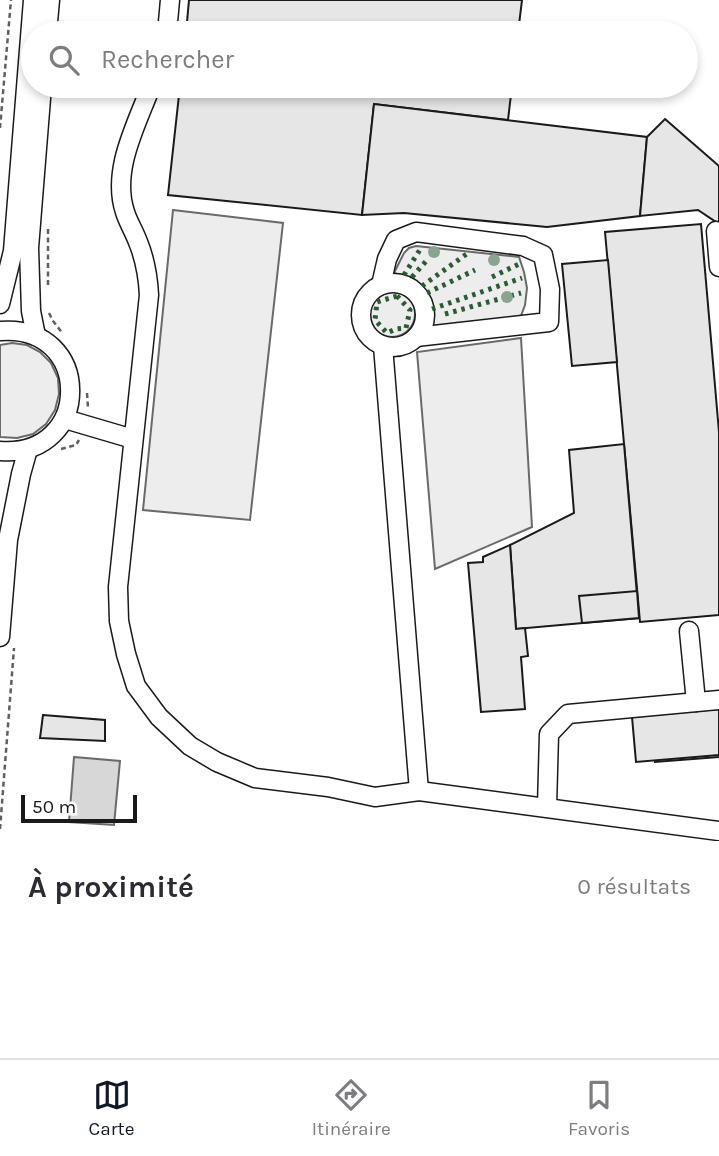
<!DOCTYPE html>
<html lang="fr">
<meta charset="utf-8">
<style>
body{margin:0;font-family:Karla,sans-serif;background:#f2f2f3;color:#2b2b33}
.scale{position:absolute;left:21px;bottom:18px;width:116px;box-sizing:border-box;padding-left:7px;border:4px solid #1a1a1a;border-top:0;font-size:19px;line-height:24px;white-space:nowrap;color:#1a1a1a;-webkit-text-stroke:5px #fff;paint-order:stroke}
.list{margin:0;padding:0;list-style:none}
h2{display:flex;justify-content:space-between;align-items:center;height:91px;margin:0;padding:0 28px;font-size:30px}
h2 small{font-size:23px;font-weight:400;color:#7c7c81}
.icon{flex:none;width:38px;height:38px;fill:none;stroke:currentColor;stroke-width:2;stroke-linecap:round;stroke-linejoin:round}
.map{position:relative;flex:none;width:719px;height:841px;overflow:hidden}
.search{position:absolute;background:#fff;box-shadow:0 4px 10px #0003;left:21px;right:21px;top:21px;height:77px;display:flex;align-items:center;gap:18px;box-sizing:border-box;padding:0 24px;border-radius:38px;color:#7c7c81;font-size:26px}
.sheet{height:217px;background:#fff}
nav{display:flex;justify-content:space-around;align-items:center;box-sizing:border-box;height:98px;border-top:2px solid #e1e1e2;background:#fff;font-size:19px;color:#7c7c81}
nav a{display:grid;justify-items:center;gap:4px}
nav .on{color:#111827}
.map>svg:first-child{display:block}
.built{fill:#ededed;stroke:#6a6a6a;stroke-width:2}
.water{fill:#d7d7d7;stroke:#6a6a6a;stroke-width:2}
.building{fill:#e6e6e6;stroke:#1a1a1a;stroke-width:2}
.lines{fill:none;stroke-linecap:round;stroke-linejoin:round}
.minor-casing{stroke:#1a1a1a;stroke-width:21}
.path{stroke:#5f5f5f;stroke-width:2.5;stroke-dasharray:5 3.5;stroke-linecap:butt}
.minor{stroke:#fff;stroke-width:18}
.hedge{stroke:#2b5a34;stroke-width:5;stroke-dasharray:3.5 5;stroke-linecap:butt}
.tree{fill:#8aa48f}
</style>
<div class="map">
<svg width="719" height="841" viewBox="0 0 719 841">
<rect width="100%" height="100%" fill="#fff"/>
<g class="built">
<polygon points="173,210 283,223 250,520 143,510"/>
<polygon points="416,246 519,257 524,272 527,288 525,305 519,321 429,330 432,310 426,292 413,279 394,273 404,253 409,248"/>
<circle cx="392" cy="314" r="23"/>
<polygon points="521,338 532,527 435,569 417,352"/>
<polygon points="12,343 27,345 40,352 51,363 58,378 59,394 55,410 46,424 33,434 17,438 0,437 0,345"/>
</g>
<polygon class="water" points="74,757 120,761 114,825 69,822"/>
<g class="building">
<polygon points="189,0 522,0 518,33 186,33"/>
<polygon points="180,86 512,86 508,120 374,104 362,215 168,195"/>
<polygon points="374,104 647,137 640,216 547,227 404,213 362,215"/>
<polygon points="665,119 719,166 719,224 698,210 640,216 647,137"/>
<polygon points="701,224 719,432 719,615 640,622 605,232"/>
<polygon points="608,260 617,362 572,366 562,264"/>
<polygon points="624,444 639,618 516,629 510,545 574,513 569,450"/>
<polygon points="510,545 516,629 525,628 528,656 521,657 525,709 481,712 468,563 483,562 483,557"/>
<polygon points="637,591 639,618 582,623 579,596"/>
<polygon points="719,705 719,757 655,762 651,710"/>
<polygon points="719,709 719,755 636,762 632,717"/>
<polygon points="43,715 105,720 105,741 40,738"/>
</g>
<g class="lines">
<g class="minor-casing">
<g id="minor">
<polyline points="47,33 50,0"/>
<polyline points="167,33 170,0"/>
<path d="M151,86C137,124 111,170 125,212C128,222 134,231 138,242C145,259 148,276 149,295L118,587L119,621L126,654L136,686L159,717L190,746L217,762L255,778L328,787L375,797L419,791L719,831"/>
<polyline points="716,231 719,267"/>
<circle cx="393" cy="315" r="32"/>
<polyline points="381,285 387,259 396,240 416,232 523,246 543,255 550,289 549,322 416,337"/>
<polyline points="0,304 13,251 33,0"/>
<path d="M0,331C93,323 94,458 0,451"/>
<polyline points="36,336 31,311 29,248 42,86"/>
<polyline points="383,346 419,791"/>
<polyline points="65,419 133,439"/>
<polyline points="689,631 696,702"/>
<polyline points="0,637 8,540 21,474 28,449"/>
<polyline points="547,807 549,734 568,714 719,700"/>
</g>
</g>
<g class="path">
<polyline points="0,128 11,0"/>
<polyline points="48,285 48,229"/>
<polyline points="49,313 53,321 63,334"/>
<polyline points="87,393 88,408"/>
<polyline points="61,449 76,445 79,440"/>
<polyline points="0,829 14,648"/>
</g>
<use href="#minor" class="minor"/>
<g class="hedge">
<polyline points="404,275 421,248"/>
<polyline points="412,277 428,259"/>
<polyline points="492,277 519,264"/>
<polyline points="422,286 468,253"/>
<polyline points="427,293 475,270"/>
<polygon points="397,296 410,310 406,328 396,329 387,333 375,320 377,302"/>
<polyline points="432,309 522,278"/>
<polyline points="445,314 521,293"/>
</g>
</g>
<g class="tree">
<circle cx="434" cy="252" r="6"/>
<circle cx="494" cy="260" r="6"/>
<circle cx="507" cy="297" r="6"/>
</g>
</svg>
<div class="scale">50 m</div>
<div class="search"><svg class="icon" aria-label="search" viewBox="0 0 24 24"><circle cx="10" cy="10" r="6"/><path d="M15 15l6 6"/></svg>Rechercher</div>
</div>
<section class="sheet">
<h2>À proximité<small>0 résultats</small></h2>
<ul class="list">
</ul>
</section>
<nav>
<a class="on"><svg class="icon" aria-label="map" viewBox="0 0 24 24"><path d="M3 6l6-2 6 2 6-2v14l-6 2-6-2-6 2zM9 4v14M15 6v14"/></svg>Carte</a>
<a><svg class="icon" aria-label="directions" viewBox="0 0 24 24"><path d="M12 3l9 9-9 9-9-9zM9 14v-3h6M13 9l2 2-2 2"/></svg>Itinéraire</a>
<a><svg class="icon" aria-label="saved" viewBox="0 0 24 24"><path d="M7 4h10v16l-5-4-5 4z"/></svg>Favoris</a>
</nav>
